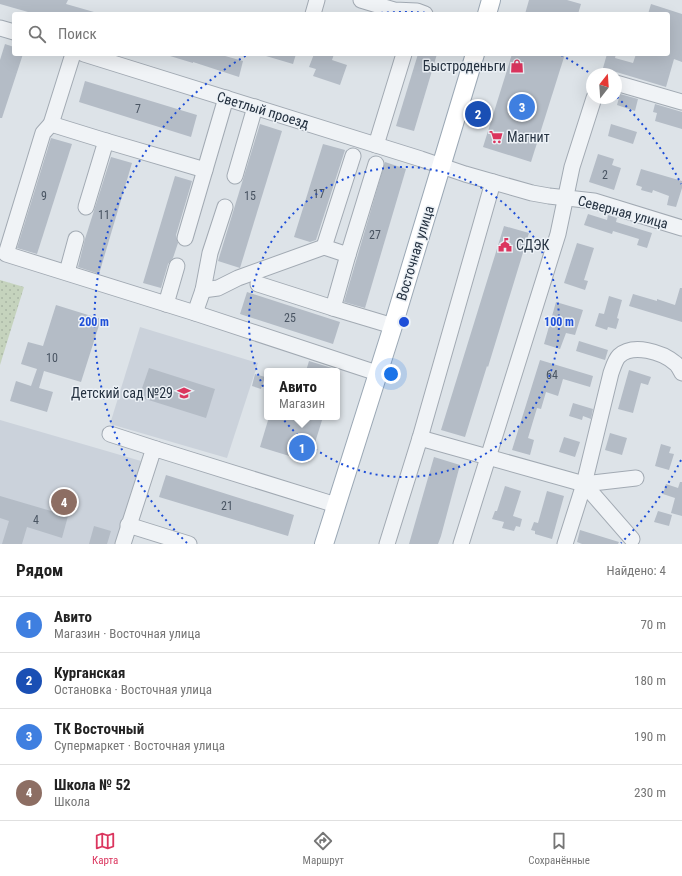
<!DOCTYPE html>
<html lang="ru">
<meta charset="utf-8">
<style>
body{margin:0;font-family:"Roboto Condensed",sans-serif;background:#f2f2f2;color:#222}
.compass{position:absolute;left:586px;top:68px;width:36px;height:36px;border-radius:50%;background:#fff;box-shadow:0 4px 16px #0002;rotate:17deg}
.you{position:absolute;left:391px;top:374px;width:14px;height:14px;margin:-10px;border:3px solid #fff;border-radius:50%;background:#1a73e8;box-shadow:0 0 0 6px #1a73e833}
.badge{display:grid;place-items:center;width:26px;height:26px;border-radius:50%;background:#db355e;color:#fff;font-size:13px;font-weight:700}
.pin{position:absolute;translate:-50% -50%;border:2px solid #fff;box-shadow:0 1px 4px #0006}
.popup{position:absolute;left:264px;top:368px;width:76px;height:52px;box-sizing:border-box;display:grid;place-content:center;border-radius:4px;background:#fff;filter:drop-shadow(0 1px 3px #0005);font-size:13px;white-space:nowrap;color:#767676}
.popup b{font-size:15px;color:#222}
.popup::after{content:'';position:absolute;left:50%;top:100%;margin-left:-8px;border:8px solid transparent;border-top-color:#fff}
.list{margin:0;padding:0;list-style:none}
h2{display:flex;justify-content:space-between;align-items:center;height:52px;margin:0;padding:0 16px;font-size:17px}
h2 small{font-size:13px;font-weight:400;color:#767676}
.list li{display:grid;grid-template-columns:26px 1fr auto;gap:12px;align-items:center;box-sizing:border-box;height:56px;padding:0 16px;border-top:1px solid #e0e0e0}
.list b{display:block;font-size:15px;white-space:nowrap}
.list p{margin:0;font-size:13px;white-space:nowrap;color:#767676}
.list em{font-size:13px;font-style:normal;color:#767676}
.icon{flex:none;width:22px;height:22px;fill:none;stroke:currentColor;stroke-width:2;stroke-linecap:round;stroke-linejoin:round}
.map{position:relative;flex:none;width:682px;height:544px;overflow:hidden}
.search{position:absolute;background:#fff;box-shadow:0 4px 16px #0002;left:12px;right:12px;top:12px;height:44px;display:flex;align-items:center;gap:10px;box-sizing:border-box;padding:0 14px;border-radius:4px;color:#767676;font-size:15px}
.sheet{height:276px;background:#fff}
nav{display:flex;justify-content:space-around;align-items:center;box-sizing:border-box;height:56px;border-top:1px solid #e0e0e0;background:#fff;font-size:11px;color:#767676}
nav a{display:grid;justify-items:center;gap:2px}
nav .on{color:#db355e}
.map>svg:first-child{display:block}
.built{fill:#cbd2db}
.park{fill:url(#park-dots)}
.building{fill:#b4bcc6}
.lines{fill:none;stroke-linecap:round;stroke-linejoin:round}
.minor-casing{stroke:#a2aab3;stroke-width:17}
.major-casing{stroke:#9ba8b5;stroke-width:20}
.minor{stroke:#f0f3f6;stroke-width:15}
.major{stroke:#fff;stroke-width:18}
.ring{fill:none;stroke:#1d4ed8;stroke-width:2;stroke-dasharray:2 4}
.labels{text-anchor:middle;stroke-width:3;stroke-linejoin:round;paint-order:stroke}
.number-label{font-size:12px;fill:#495462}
.poi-label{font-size:14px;fill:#253241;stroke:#ecf1f6;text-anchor:end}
.street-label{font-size:14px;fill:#253241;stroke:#ecf1f6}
.centre{fill:#1d4ed8;stroke:#ecf1f6;stroke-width:2}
.ring-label{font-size:12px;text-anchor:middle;font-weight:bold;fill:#1d4ed8;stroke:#ecf1f6;stroke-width:3;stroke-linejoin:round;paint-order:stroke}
</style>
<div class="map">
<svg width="682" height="544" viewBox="0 0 682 544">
<defs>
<pattern id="park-dots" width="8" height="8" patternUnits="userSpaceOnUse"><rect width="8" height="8" fill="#c5d3bd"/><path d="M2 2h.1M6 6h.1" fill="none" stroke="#a9b6a4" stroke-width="1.8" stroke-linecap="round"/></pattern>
</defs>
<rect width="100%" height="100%" fill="#dde3e8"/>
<g class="built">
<polygon points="140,327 258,363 227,458 110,424"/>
<polygon points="0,420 141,461 116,544 0,544"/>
</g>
<polygon class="park" points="0,280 24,287 0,365"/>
<g class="building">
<polygon points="0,0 68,0 66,4 94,12 94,14 35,14 0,4"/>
<polygon points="529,0 567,0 581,4 578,14 525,14"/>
<polygon points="651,4 682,14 682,62 674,59 666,87 603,68 607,54 616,54 615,58 633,63 636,54 668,54 668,14 648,14"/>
<polygon points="5,44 14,47 14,54 23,54 2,118 0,118 0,60"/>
<polygon points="170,54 218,54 243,61 239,77 193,62 193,63 170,56"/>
<polygon points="266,54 296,54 293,64 266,56"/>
<polygon points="314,54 334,54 332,60 347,65 340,85 313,76 316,69 309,67"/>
<polygon points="418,54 437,54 414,131 396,126"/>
<polygon points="512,54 565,54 531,162 483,147"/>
<polygon points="85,81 197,115 191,137 79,102"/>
<polygon points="620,94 638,99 635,111 617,105"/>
<polygon points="655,104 682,112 682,129 655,121 657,113 653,112"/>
<polygon points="260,124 282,131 240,268 218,261"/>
<polygon points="611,124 637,132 633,144 608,136"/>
<polygon points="51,138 72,144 37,254 17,248"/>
<polygon points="323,144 345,150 316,240 310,242 294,237"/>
<polygon points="598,154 614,159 612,165 621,168 614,190 589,182"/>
<polygon points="111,157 132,163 99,274 78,267 85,239"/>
<polygon points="385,162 406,169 365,308 344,302"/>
<polygon points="641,169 682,181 682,188 676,207 667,205 669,196 653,190 652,193 641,190 642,187 636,185"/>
<polygon points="175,176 192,181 176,235 178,243 173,258 168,264 161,288 143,283"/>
<polygon points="588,214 607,220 608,215 617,218 616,222 652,233 647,248 637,245 639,239 613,231 612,234 584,225"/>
<polygon points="504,226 529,233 488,367 487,366 465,437 441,430"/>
<polygon points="577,243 594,248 584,280 588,281 585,290 564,283"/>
<polygon points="680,288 682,288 682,322 629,306 633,294 657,301 657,299 675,305"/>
<polygon points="247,292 340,322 333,344 240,314"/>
<polygon points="609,296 622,300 617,318 619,319 616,329 608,327 607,330 595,326 599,313 604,314"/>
<polygon points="556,302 583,310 575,335 566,333 560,349 544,344"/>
<polygon points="56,305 101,319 81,382 44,371 39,388 53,392 47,412 10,401 16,381 31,386 37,369 21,364 28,342 43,346"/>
<polygon points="579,341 608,350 605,360 576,351"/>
<polygon points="540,360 593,376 590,387 563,379 558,396 546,392 541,409 537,408 528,438 534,440 530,455 512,450"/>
<polygon points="309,361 335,369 334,371 306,371"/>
<polygon points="149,368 215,389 206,418 139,397"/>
<polygon points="629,370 651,377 648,385 641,383 633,413 618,409"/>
<polygon points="255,374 265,377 261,389 252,386"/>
<polygon points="573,403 593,409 591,419 583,416 582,420 569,416"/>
<polygon points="269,417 323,417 309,462 260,447"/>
<polygon points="610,433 627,438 622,455 605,450"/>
<polygon points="564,437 580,442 575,457 559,452"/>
<polygon points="661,444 671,447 669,453 674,454 669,470 655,466"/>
<polygon points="434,457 460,465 441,536 438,544 409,544"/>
<polygon points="166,475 294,515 288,536 159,497"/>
<polygon points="680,482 682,482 682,516 671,513 675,498 663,494 666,484 678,488"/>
<polygon points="505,486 521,491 513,516 522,519 520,527 516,526 514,531 502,528 504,522 492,519 495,511 497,511"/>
<polygon points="547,491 564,496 552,539 535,534 535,531 531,530 534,522 538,523"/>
<polygon points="0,496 68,516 62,538 27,527 22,544 2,544 9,521 0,518"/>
<polygon points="658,511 672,515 669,526 654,522"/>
<polygon points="94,526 111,531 107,544 89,544"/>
<polygon points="580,530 619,542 618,544 582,544 577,542"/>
</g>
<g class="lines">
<g class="minor-casing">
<g id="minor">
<polyline points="361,0 394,10 417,11 425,14"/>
<polyline points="313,14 317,0"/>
<polyline points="0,28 14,32"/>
<polyline points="73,54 51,124 43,133 6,254 195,313 377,373"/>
<polyline points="84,54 421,159 465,174 532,193 549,196 594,201 682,228"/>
<polyline points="616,83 682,102"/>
<polyline points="51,124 106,141 205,170"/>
<polyline points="376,145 404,54"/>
<polyline points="235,176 255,107"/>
<polyline points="86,207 106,141"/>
<polyline points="185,238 226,98"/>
<polyline points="324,247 353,156"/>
<polyline points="348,255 333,308 393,326"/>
<polyline points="67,272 76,239"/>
<polyline points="258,284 333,308"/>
<polyline points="203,290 218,288 238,278 324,247 348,255 376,164"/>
<polyline points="166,304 177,266"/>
<polyline points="195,313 203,290 210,253 225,207"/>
<polyline points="110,434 156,449"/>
<polyline points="420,438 584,484 636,478"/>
<polyline points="584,484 632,539"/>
<polyline points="128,525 189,544"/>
<polyline points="123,544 152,454 156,449 336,505"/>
<polyline points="387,544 420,438 493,182"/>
<polyline points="461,544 558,234 572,167 594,98"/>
<path d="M565,544L584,484L611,373C613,368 615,360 619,356C633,343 662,352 675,363C678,365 680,370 682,373"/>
</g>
</g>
<g class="major-casing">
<g id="major">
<polyline points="487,14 491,0"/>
<polyline points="324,544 393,326 475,54"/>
</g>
</g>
<use href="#minor" class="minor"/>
<use href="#major" class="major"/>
</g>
<g class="ring">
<circle cx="404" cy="322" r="155"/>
<path d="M681 460A310 310 0 0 1 621 543M187 543A310 310 0 0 1 247 55M369 14A310 310 0 0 1 439 14M561 55A310 310 0 0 1 591 74M617 97A310 310 0 0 1 681 184"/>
</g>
<defs>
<g id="shop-bare" transform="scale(1.08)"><path d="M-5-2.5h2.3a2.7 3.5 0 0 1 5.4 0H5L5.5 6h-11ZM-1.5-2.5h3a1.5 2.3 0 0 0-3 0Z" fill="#db355e" stroke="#ecf1f6" stroke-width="2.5" paint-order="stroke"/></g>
<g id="supermarket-bare" transform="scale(1.08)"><path d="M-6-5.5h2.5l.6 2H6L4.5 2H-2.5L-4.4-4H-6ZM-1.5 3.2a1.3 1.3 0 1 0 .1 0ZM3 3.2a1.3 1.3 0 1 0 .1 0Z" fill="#db355e" stroke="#ecf1f6" stroke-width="2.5" paint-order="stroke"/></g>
<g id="civic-bare" transform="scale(1.08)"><path d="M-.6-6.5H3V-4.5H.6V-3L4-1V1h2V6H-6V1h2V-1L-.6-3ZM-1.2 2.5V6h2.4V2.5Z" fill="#db355e" stroke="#ecf1f6" stroke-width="2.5" paint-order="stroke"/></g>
<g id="school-bare" transform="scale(1.08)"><path d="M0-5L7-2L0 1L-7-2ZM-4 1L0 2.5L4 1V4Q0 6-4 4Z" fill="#db355e" stroke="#ecf1f6" stroke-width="2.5" paint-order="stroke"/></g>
</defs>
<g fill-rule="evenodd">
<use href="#shop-bare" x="517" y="66"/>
<use href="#supermarket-bare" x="496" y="137"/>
<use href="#civic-bare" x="505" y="245"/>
<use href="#school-bare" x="184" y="393"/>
</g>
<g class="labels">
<g class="number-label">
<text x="138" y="113">7</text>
<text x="605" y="179">2</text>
<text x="319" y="198">17</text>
<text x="44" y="200">9</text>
<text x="250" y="200">15</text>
<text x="104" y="219">11</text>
<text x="375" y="239">27</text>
<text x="290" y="322">25</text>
<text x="52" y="362">10</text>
<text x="552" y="379">64</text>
<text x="227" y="510">21</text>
<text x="36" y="524">4</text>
</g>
<g class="poi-label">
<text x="506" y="71">Быстроденьги</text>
<text x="507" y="142" text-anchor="start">Магнит</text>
<text x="516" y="250" text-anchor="start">СДЭК</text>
<text x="173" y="398">Детский сад №29</text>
</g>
<g class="street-label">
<text transform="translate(263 110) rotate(17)" y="5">Светлый проезд</text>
<text transform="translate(623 212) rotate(15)" y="5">Северная улица</text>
<text transform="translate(415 253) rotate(-73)" y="5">Восточная улица</text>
</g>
</g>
<circle cx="404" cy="322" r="6" class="centre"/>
<g class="ring-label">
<text x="559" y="326">100 m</text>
<text x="94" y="326">200 m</text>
</g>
</svg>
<svg class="compass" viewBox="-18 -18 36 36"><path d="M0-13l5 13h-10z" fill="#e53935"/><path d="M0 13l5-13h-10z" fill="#767676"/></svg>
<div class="you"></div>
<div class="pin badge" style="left:302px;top:448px;background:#3f7fe0">1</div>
<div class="popup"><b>Авито</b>Магазин</div>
<div class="pin badge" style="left:478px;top:114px;background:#1a4fb4">2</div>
<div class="pin badge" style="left:522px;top:107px;background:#3f7fe0">3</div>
<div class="pin badge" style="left:64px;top:502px;background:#8d6e63">4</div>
<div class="search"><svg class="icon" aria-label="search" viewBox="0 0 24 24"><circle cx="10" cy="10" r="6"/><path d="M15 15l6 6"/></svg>Поиск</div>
</div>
<section class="sheet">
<h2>Рядом<small>Найдено: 4</small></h2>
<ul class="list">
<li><span class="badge" style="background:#3f7fe0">1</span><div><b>Авито</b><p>Магазин · Восточная улица</p></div><em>70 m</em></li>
<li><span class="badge" style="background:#1a4fb4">2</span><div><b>Курганская</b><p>Остановка · Восточная улица</p></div><em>180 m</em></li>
<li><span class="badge" style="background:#3f7fe0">3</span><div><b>ТК Восточный</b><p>Супермаркет · Восточная улица</p></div><em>190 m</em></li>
<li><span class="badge" style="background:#8d6e63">4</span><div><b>Школа № 52</b><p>Школа</p></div><em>230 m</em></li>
</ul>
</section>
<nav>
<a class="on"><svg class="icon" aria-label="map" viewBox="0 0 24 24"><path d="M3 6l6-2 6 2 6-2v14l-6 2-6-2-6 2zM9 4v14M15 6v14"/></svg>Карта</a>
<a><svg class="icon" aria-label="directions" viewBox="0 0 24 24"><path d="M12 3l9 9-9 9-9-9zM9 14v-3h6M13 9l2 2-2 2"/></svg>Маршрут</a>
<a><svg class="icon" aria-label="saved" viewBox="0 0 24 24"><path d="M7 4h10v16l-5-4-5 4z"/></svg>Сохранённые</a>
</nav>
